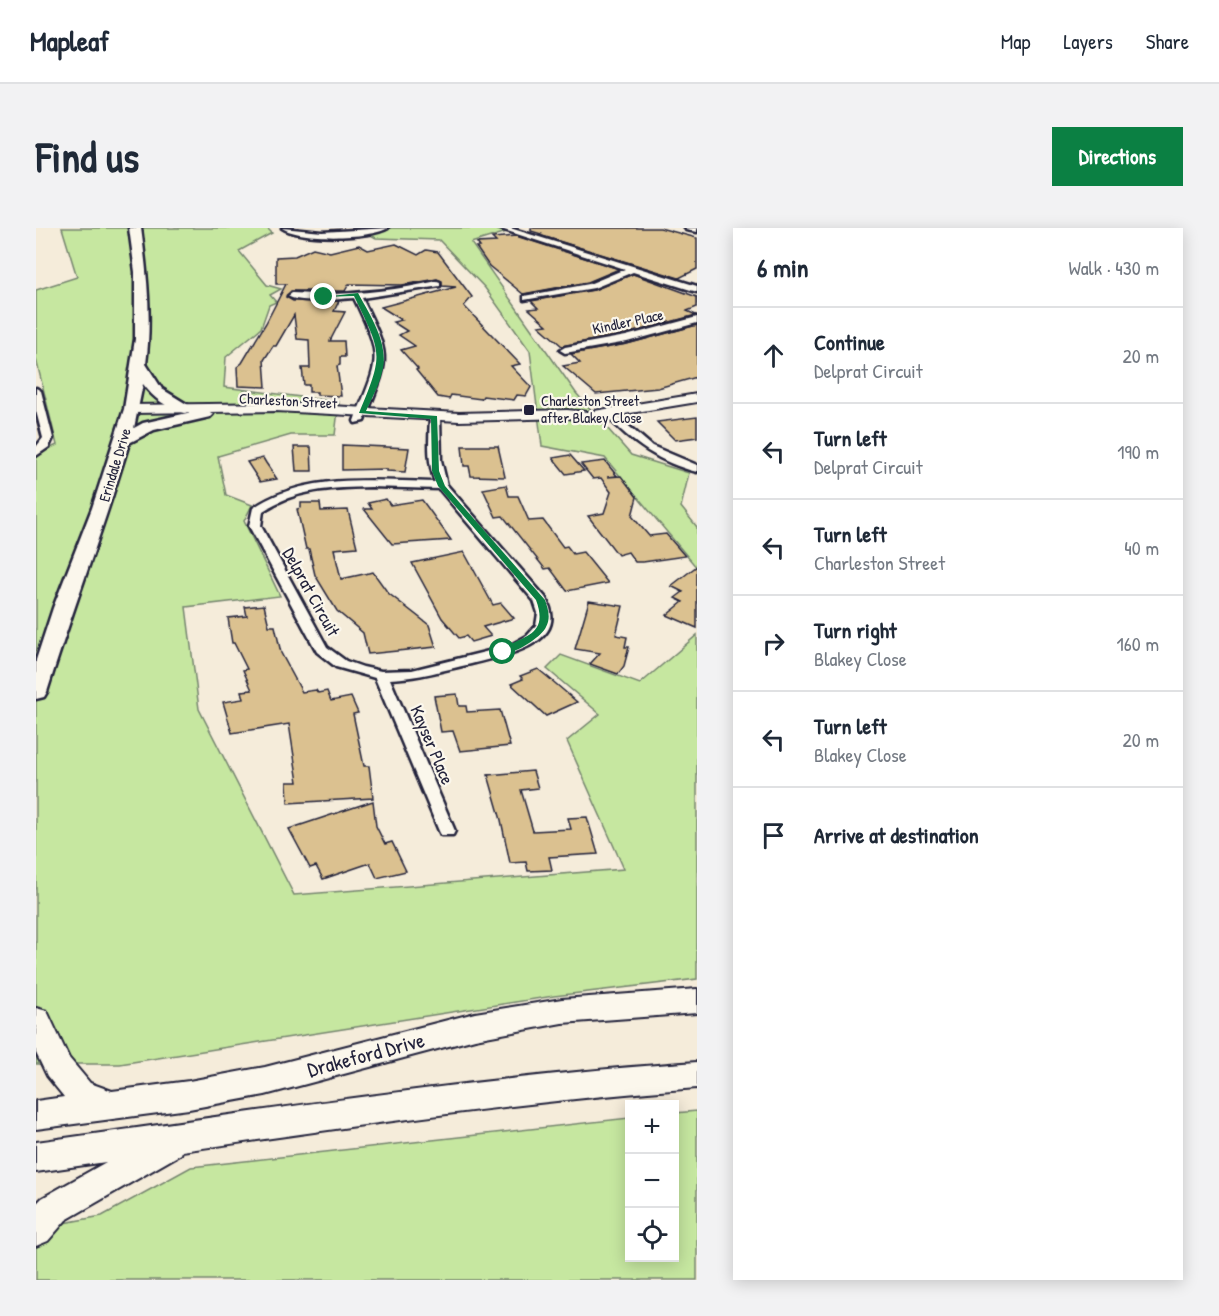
<!DOCTYPE html>
<meta charset="utf-8">
<style>
body{margin:0;font-family:"Patrick Hand",sans-serif;background:#f2f2f3;color:#1f2937}
.controls{position:absolute;right:18px;bottom:18px;display:grid;overflow:hidden;border-radius:0px;box-shadow:0 3px 15px #0003}
.controls button{width:54px;height:54px;display:grid;place-items:center;padding:0;border:0;border-bottom:2px solid #e0e1e3;background:#fff;color:#1f2937;font:30px sans-serif}
.stop{position:absolute;width:18px;height:18px;margin:-14px;border:4px solid #0b8043;border-radius:50%;background:#fff}
.stop.end{background:#0b8043;border-color:#fff;box-shadow:0 2px 6px #0008}
.list{margin:0;padding:0;list-style:none}
h2{display:flex;justify-content:space-between;align-items:center;height:78px;margin:0;padding:0 24px;font-size:26px}
h2 small{font-size:20px;font-weight:400;color:#747a83}
.list li{display:grid;grid-template-columns:39px 1fr auto;gap:18px;align-items:center;box-sizing:border-box;height:96px;padding:0 24px;border-top:2px solid #e0e1e3}
.list b{display:block;font-size:22px;white-space:nowrap}
.list p{margin:0;font-size:20px;white-space:nowrap;color:#747a83}
.list em{font-size:20px;font-style:normal;color:#747a83}
.icon{flex:none;width:33px;height:33px;fill:none;stroke:currentColor;stroke-width:2;stroke-linecap:round;stroke-linejoin:round}
.map{position:relative;flex:none;width:661px;height:1052px;overflow:hidden;border-radius:0px}
header{display:flex;align-items:center;gap:36px;box-sizing:border-box;height:84px;padding:0 30px;background:#fff;border-bottom:2px solid #e0e1e3}
header strong{font-size:28px}
nav{display:flex;gap:33px;margin-inline-start:auto;font-size:21px}
.intro{display:flex;align-items:center;justify-content:space-between;box-sizing:border-box;height:144px;padding:0 36px}
h1{margin:0;font-size:42px}
.button{padding:15px 27px;border-radius:0px;background:#0b8043;color:#fff;font-size:21px;font-weight:700}
main{display:flex;gap:36px;padding:0 36px}
aside{flex:1;background:#fff;border-radius:0px;box-shadow:0 3px 15px #0003}
.map>svg:first-child{display:block}
.green{fill:#c6e7a0;stroke:#74846e;stroke-width:1.5}
.building{fill:#dbc190;stroke:#22223b;stroke-width:1.5}
.lines{fill:none;stroke-linecap:round;stroke-linejoin:round}
.minor-casing{stroke:#22223b;stroke-width:5}
.tertiary-casing{stroke:#22223b;stroke-width:4}
.primary-casing{stroke:#22223b;stroke-width:5}
.trunk-casing{stroke:#22223b;stroke-width:4}
.minor{fill:#fbf7ec;fill-rule:evenodd}
.tertiary{fill:#fbf7ec;fill-rule:evenodd}
.primary{fill:#fbf7ec;fill-rule:evenodd}
.trunk{fill:#fbf7ec;fill-rule:evenodd}
.route{fill:#0b8043}
.poi-dot{fill:#22223b;stroke:#fbf7ec;stroke-width:2}
.labels{text-anchor:middle;stroke-width:4.5;stroke-linejoin:round;paint-order:stroke}
.far-street-label{font-size:15px;fill:#22223b;stroke:#fbf7ec}
.far-poi-label{font-size:15px;fill:#22223b;stroke:#fbf7ec;text-anchor:start}
.street-label{font-size:18px;fill:#22223b;stroke:#fbf7ec}
.near-street-label{font-size:21px;fill:#22223b;stroke:#fbf7ec}
</style>
<header>
<strong>Mapleaf</strong>
<nav><a>Map</a><a>Layers</a><a>Share</a></nav>
</header>
<div class="intro"><h1>Find us</h1><a class="button">Directions</a></div>
<main>
<div class="map">
<svg width="661" height="1052" viewBox="0 0 661 1052">
<rect width="100%" height="100%" fill="#f5ecda"/>
<filter id="ink" filterUnits="userSpaceOnUse"><feTurbulence type="fractalNoise" baseFrequency=".0167" numOctaves="2"/><feDisplacementMap in="SourceGraphic" scale="12" xChannelSelector="R" yChannelSelector="G"/><feConvolveMatrix kernelMatrix="1 2 1 2 8 2 1 2 1" color-interpolation-filters="sRGB"/></filter>
<g filter="url(#ink)">
<g class="green">
<polygon points="26,0 231,0 236,5 203,23 231,57 245,61 234,67 240,74 233,77 225,100 190,129 188,159 303,174 299,207 255,207 182,228 190,267 216,277 208,293 244,368 150,379 163,481 258,667 588,641 531,513 564,486 511,441 525,427 604,456 661,407 661,751 518,768 84,836 0,836 0,227 21,217 0,131 0,62 41,49"/>
<polygon points="347,0 466,0 471,4 435,15 540,165 595,227 653,245 645,279 661,299 661,340 569,230 506,218 494,123 449,60 403,12 340,10 329,4"/>
<polygon points="661,883 661,1052 0,1052 0,1000 66,988 155,939 593,890 594,1030 638,1030 639,885"/>
</g>
<g class="building">
<polygon points="495,0 624,0 661,10 661,41 643,50 503,7 505,6 495,3"/>
<polygon points="480,8 583,41 552,54 487,66 453,38 440,19 444,19 441,15 460,14 456,10"/>
<polygon points="360,16 382,27 390,22 402,24 436,69 428,78 484,136 475,138 495,159 490,168 481,167 478,172 447,168 445,171 415,167 413,171 402,169 380,142 382,141 365,122 379,118 363,107 371,103 357,94 366,92 345,79 420,59 406,58 406,53 401,51 366,57 313,56 309,63 255,63 250,69 257,73 303,73 298,83 309,84 294,113 308,113 309,129 304,129 304,137 301,138 305,168 281,167 281,164 273,164 273,157 268,157 266,140 274,140 273,112 261,111 258,87 240,118 237,118 228,132 230,159 202,158 201,139 206,135 230,95 250,56 240,56 240,29 259,28 277,20 294,24 323,17 332,22"/>
<polygon points="597,46 661,69 661,79 651,83 660,87 590,106 526,118 503,98 511,97 493,81 502,80 495,73 558,62"/>
<polygon points="661,97 661,149 622,160 560,166 527,138 544,135 535,126 591,116"/>
<polygon points="661,189 661,209 639,212 621,194"/>
<polygon points="306,217 373,220 369,244 351,243 351,241 306,242"/>
<polygon points="426,218 462,218 469,249 435,248 433,238 428,238"/>
<polygon points="258,219 275,219 276,243 260,243"/>
<polygon points="534,227 548,243 530,246 517,230"/>
<polygon points="227,230 230,235 241,251 224,254 211,234"/>
<polygon points="569,233 581,248 571,249 585,248 601,269 596,288 613,308 630,306 649,328 607,334 599,334 592,324 582,327 552,288 568,285 575,264 565,250 557,251 545,236"/>
<polygon points="470,257 473,268 482,268 493,293 507,292 527,319 531,318 537,326 547,324 572,355 531,363 514,340 509,341 467,288 460,289 447,261"/>
<polygon points="350,271 354,277 386,272 415,312 356,316 328,281 336,281 332,275"/>
<polygon points="265,275 284,275 285,283 312,282 321,319 298,321 305,351 337,344 352,365 393,397 400,419 332,426 327,405 301,383 279,347 273,321 270,321 261,281 265,280"/>
<polygon points="428,324 457,377 465,375 478,390 447,399 455,408 435,414 430,408 423,410 406,390 376,335"/>
<polygon points="661,338 661,400 631,387 647,374 639,370 647,364 635,358"/>
<polygon points="553,373 587,378 580,407 591,409 589,419 593,419 588,438 582,446 554,436 564,425 539,421"/>
<polygon points="228,377 233,398 239,398 245,425 266,464 280,462 282,465 291,463 295,473 315,469 322,485 317,486 328,538 333,538 337,570 252,575 251,554 262,554 253,496 196,505 187,474 207,471 205,463 216,462 207,442 211,441 198,415 196,415 192,390 211,388 209,379"/>
<polygon points="502,441 513,450 541,474 510,488 475,456 487,451 484,448"/>
<polygon points="421,466 423,478 430,478 431,484 464,482 474,518 424,523 417,503 405,504 398,468"/>
<polygon points="497,543 502,560 485,562 497,603 535,601 532,590 551,589 562,626 513,629 516,642 492,643 490,634 474,635 465,592 452,547"/>
<polygon points="337,573 340,598 349,616 356,614 370,643 341,650 334,635 287,651 280,638 274,640 253,601"/>
</g>
<g class="lines">
<g class="minor-casing">
<g id="minor">
<path d="M246,0L286,4L352,0C334,11 264,12 246,0Z"/>
<polygon points="462,0 474,0 661,58 661,64 597,44 558,60 488,72 488,68 553,56 589,41"/>
<polygon points="649,0 661,0 661,4 650,2"/>
<path d="M401,53L404,54V58L326,70C357,133 353,130 328,193L319,195L318,193C343,130 348,133 318,70C302,71 264,76 252,68L256,65C305,68 353,64 401,53Z"/>
<polygon points="661,89 661,95 591,114 529,125 524,122 529,119 590,108"/>
<polygon points="0,160 5,163 17,210 13,219 0,228 0,219 7,210 0,183"/>
<path d="M574,182L616,218L661,237V244C624,235 596,215 570,187L569,185Z"/>
<path d="M399,186L404,189L405,232L411,257L509,369C537,417 466,428 435,436C408,442 382,450 354,451L419,603L417,607H405L403,603L339,450L300,439L281,424L213,298L217,280C270,244 338,253 399,254C391,233 393,211 394,189ZM335,259L403,261L498,373L502,385L500,398L491,408L473,418L376,442L345,443L327,439L310,433L291,419L225,298L227,283C260,261 296,260 335,259Z"/>
</g>
</g>
<g class="tertiary-casing">
<polygon id="tertiary" points="661,166 661,174 552,192 531,190 423,193 240,183 96,185 90,181 96,177 240,175 423,185 531,182 552,184"/>
</g>
<g class="primary-casing">
<path id="primary" d="M93,0H105C111,45 116,91 110,136L126,161L157,180L149,185C131,180 118,171 107,156L98,200L107,195L169,181L177,186L174,189L118,202L93,215C68,299 37,380 11,464L8,469L0,471V432L17,380L56,280L88,181L99,111V44Z"/>
</g>
<g class="trunk-casing">
<g id="trunk">
<polygon points="661,761 661,785 526,795 439,811 229,867 153,881 0,901 0,873 28,869 11,848 0,825 0,780 11,783 33,830 54,855 76,863 153,853 229,839 439,785 526,771"/>
<path d="M661,834V860C488,873 317,898 146,923L145,926L30,992L12,1013L0,1018V976L6,970L70,934L0,944V914C220,884 439,849 661,834Z"/>
</g>
</g>
<use href="#minor" class="minor"/>
<use href="#tertiary" class="tertiary"/>
<use href="#primary" class="primary"/>
<use href="#trunk" class="trunk"/>
</g>
</g>
<path class="route" d="M322,65C334,87 354,117 346,144C343,157 336,170 330,183L401,188L403,243L409,258L509,372C512,381 515,390 510,399C505,410 472,431 462,424C484,407 514,410 500,372L402,258L396,243L395,191L323,185C348,125 346,126 318,68L286,69Z"/>
<rect class="poi-dot" x="487" y="176" width="12" height="12" rx="3"/>
<g class="labels">
<g class="far-street-label">
<text transform="translate(592 94) rotate(-12)" y="5">Kindler Place</text>
<text transform="translate(252 173) rotate(3)" y="5">Charleston Street</text>
<text transform="translate(79 237) rotate(-73)" y="5">Erindale Drive</text>
</g>
<g class="far-poi-label">
<text x="505" y="178">Charleston Street<tspan x="505" dy="17">after Blakey Close</tspan></text>
</g>
<g class="street-label">
<text transform="translate(275 364) rotate(61)" y="6">Delprat Circuit</text>
<text transform="translate(396 517) rotate(67)" y="6">Kayser Place</text>
</g>
<g class="near-street-label">
<text transform="translate(330 827) rotate(-15)" y="7">Drakeford Drive</text>
</g>
</g>
</svg>
<div class="controls">
<button>+</button>
<button>−</button>
<button><svg class="icon" aria-label="locate" viewBox="0 0 24 24"><circle cx="12" cy="12" r="6"/><path d="M12 2v4M12 18v4M2 12h4M18 12h4"/></svg></button>
</div>
<div class="stop" style="left:467px;top:424px"></div>
<div class="stop end" style="left:288px;top:69px"></div>
</div>
<aside>
<h2>6 min<small>Walk · 430 m</small></h2>
<ul class="list">
<li><svg class="icon" aria-label="ahead" viewBox="0 0 24 24"><path d="M12 20V5M6 11l6-6 6 6"/></svg><div><b>Continue</b><p>Delprat Circuit</p></div><em>20 m</em></li>
<li><svg class="icon" aria-label="left" viewBox="0 0 24 24"><path d="M17 20v-9H6M10 6l-5 5 5 5"/></svg><div><b>Turn left</b><p>Delprat Circuit</p></div><em>190 m</em></li>
<li><svg class="icon" aria-label="left" viewBox="0 0 24 24"><path d="M17 20v-9H6M10 6l-5 5 5 5"/></svg><div><b>Turn left</b><p>Charleston Street</p></div><em>40 m</em></li>
<li><svg class="icon" aria-label="right" viewBox="0 0 24 24"><path d="M7 20v-9h11M14 6l5 5-5 5"/></svg><div><b>Turn right</b><p>Blakey Close</p></div><em>160 m</em></li>
<li><svg class="icon" aria-label="left" viewBox="0 0 24 24"><path d="M17 20v-9H6M10 6l-5 5 5 5"/></svg><div><b>Turn left</b><p>Blakey Close</p></div><em>20 m</em></li>
<li><svg class="icon" aria-label="arrive" viewBox="0 0 24 24"><path d="M6 21V4h12l-3 4 3 4H6"/></svg><div><b>Arrive at destination</b></div></li>
</ul>
</aside>
</main>
